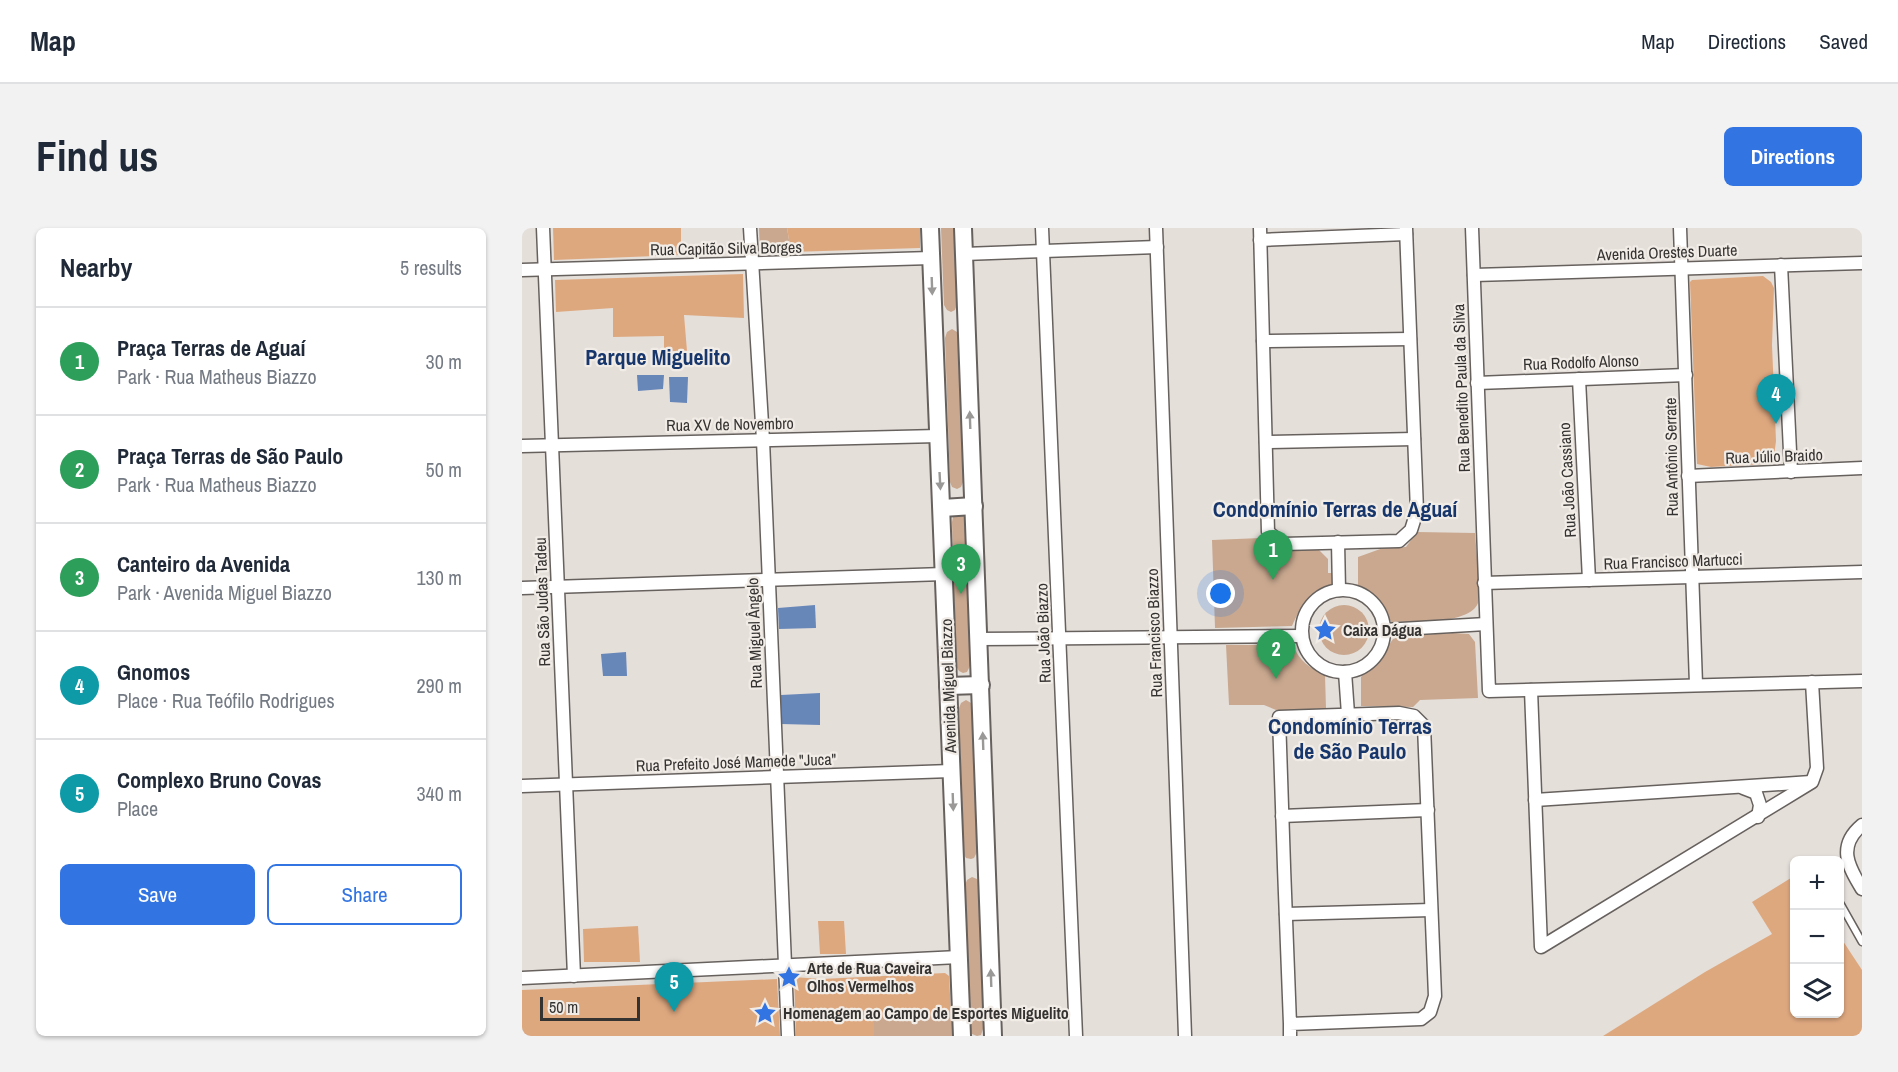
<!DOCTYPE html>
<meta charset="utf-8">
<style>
body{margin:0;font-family:"Archivo Narrow",sans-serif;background:#f2f2f3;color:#1f2937}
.controls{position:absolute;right:18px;bottom:18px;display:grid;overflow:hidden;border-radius:9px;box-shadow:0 2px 4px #0004}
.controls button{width:54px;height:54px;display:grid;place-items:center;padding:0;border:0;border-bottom:2px solid #e0e1e3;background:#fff;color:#1f2937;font:30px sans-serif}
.scale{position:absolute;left:18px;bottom:15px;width:100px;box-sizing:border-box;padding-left:6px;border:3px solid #353331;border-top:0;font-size:16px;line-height:21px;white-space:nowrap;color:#353331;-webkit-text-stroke:4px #f2ece7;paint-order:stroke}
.you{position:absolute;left:699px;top:366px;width:21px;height:21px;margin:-15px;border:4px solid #fff;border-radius:50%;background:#1a73e8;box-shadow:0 0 0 9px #1a73e833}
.badge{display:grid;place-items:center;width:39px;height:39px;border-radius:50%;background:#3274e2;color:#fff;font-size:20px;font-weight:700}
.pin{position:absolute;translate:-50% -50px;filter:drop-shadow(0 2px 3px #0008)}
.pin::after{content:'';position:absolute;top:32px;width:21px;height:18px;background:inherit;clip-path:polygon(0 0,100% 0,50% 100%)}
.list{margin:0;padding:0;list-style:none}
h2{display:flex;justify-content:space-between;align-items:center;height:78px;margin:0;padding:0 24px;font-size:26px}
h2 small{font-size:20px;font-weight:400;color:#747a83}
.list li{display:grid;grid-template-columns:39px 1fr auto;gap:18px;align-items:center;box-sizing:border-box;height:108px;padding:0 24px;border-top:2px solid #e0e1e3}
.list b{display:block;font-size:22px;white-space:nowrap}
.list p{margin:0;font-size:20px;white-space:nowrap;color:#747a83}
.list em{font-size:20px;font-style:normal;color:#747a83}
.actions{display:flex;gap:12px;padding:18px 24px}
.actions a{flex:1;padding:14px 0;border:2px solid #3274e2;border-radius:9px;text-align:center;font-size:21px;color:#3274e2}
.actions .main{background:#3274e2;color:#fff}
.icon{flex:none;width:33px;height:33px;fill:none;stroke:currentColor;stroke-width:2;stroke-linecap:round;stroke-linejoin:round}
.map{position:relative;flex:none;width:1340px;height:808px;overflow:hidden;border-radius:9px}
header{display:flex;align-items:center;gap:36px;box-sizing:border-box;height:84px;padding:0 30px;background:#fff;border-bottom:2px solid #e0e1e3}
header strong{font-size:28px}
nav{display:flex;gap:33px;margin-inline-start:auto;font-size:21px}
.intro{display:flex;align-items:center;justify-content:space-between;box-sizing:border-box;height:144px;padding:0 36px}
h1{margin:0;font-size:42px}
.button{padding:15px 27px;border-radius:9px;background:#3274e2;color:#fff;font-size:21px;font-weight:700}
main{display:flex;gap:36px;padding:0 36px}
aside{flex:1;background:#fff;border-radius:9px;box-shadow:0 2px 4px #0004}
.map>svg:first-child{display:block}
.green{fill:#c9a88f}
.water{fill:#6887b9}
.building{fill:#dea87f}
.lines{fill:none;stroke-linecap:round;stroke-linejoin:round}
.lane-casing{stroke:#67615e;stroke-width:9}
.street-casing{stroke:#67615e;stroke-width:15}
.secondary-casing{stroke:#67615e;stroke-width:20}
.lane{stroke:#fff;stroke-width:6}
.street{stroke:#fff;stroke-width:12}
.secondary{stroke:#fff;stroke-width:16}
.oneway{fill:#9a9998}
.labels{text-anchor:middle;stroke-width:4.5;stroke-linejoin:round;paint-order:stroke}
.street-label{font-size:16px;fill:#353331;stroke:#f2ece7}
.poi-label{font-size:16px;font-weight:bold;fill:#353331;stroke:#f2ece7;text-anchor:start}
.district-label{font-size:22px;font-weight:bold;fill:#17376c;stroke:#f2ece7}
</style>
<header>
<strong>Map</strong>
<nav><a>Map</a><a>Directions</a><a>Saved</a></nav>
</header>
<div class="intro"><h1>Find us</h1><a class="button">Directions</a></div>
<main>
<aside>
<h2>Nearby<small>5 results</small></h2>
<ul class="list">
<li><span class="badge" style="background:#2e9e5b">1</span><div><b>Praça Terras de Aguaí</b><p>Park · Rua Matheus Biazzo</p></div><em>30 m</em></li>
<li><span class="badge" style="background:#2e9e5b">2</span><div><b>Praça Terras de São Paulo</b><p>Park · Rua Matheus Biazzo</p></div><em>50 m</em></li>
<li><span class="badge" style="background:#2e9e5b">3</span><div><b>Canteiro da Avenida</b><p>Park · Avenida Miguel Biazzo</p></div><em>130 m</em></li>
<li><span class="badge" style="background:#0f9aa8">4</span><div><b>Gnomos</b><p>Place · Rua Teófilo Rodrigues</p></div><em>290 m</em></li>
<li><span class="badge" style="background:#0f9aa8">5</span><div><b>Complexo Bruno Covas</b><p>Place</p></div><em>340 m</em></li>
</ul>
<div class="actions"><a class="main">Save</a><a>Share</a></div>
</aside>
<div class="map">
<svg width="1340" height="808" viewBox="0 0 1340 808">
<rect width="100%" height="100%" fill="#e5dfda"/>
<g class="green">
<polygon points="237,0 265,0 269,24 238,24"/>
<polygon points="419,0 432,0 435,76 433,82 429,84 425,82 422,77"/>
<polygon points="430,101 435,104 437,109 441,254 439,259 435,261 430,259 428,254 423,110 425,104"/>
<polygon points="437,286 442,288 443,293 448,438 445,444 441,445 437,443 434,438 430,294 431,289"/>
<path d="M895,304L953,305C954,320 959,364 956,375C948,397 890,393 869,394C862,374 855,367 836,358V329L861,320L884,319Z"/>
<path d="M739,310C757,326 773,321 795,320L806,331V345H811V358C788,361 779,378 770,398L693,400L690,312Z"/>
<circle cx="822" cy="402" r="25"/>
<polygon points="931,405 947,406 953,414 956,470 898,472 891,479 839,478 839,449 862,424 871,411 880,408"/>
<path d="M704,417H771C777,433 788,440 803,447L804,481L765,484L754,482L742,477H707Z"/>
<polygon points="444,472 449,475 450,480 455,624 452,630 449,631 444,630 441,625 437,480 439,475"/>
<polygon points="450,649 455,651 457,656 461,801 459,807 455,808 450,806 448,801 443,657 445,652"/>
<polygon points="398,785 431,785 433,808 352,808 352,789"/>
</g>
<g class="water">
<polygon points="115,147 142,147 141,161 116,163"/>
<polygon points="147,149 166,149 165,175 148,174"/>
<polygon points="293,377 294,400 257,401 256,380"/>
<polygon points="104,424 105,448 81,448 79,426"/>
<polygon points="298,465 298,497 259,496 259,467"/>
</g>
<g class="building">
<polygon points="31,0 159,0 159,27 32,32"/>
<polygon points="265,0 398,0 398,20 269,24"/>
<polygon points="221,46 222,90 162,87 165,123 142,123 142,108 91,109 91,80 34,84 33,52"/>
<polygon points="1241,48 1249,54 1252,60 1250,117 1254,213 1252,228 1247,235 1241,236 1189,239 1175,236 1168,54 1170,52"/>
<polygon points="1272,648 1272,786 1317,786 1317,707 1340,742 1340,808 1081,808 1183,744 1250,706 1230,674"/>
<polygon points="296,693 322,693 324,726 298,726"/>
<polygon points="116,698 118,734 62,734 61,701"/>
<polygon points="423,745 427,748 429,785 352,789 352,808 274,808 272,749 299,751"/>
<polygon points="255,751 258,808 0,808 0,762"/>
</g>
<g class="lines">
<g class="lane-casing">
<polyline id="lane" points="1318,675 1340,714"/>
</g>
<g class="street-casing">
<g id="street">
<polyline points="21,0 52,748"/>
<polyline points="228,0 241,212 266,808"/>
<polyline points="520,0 554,808"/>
<polyline points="634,0 663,808"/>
<polyline points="738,0 746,304 761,316 877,313 889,302 895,283 884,0"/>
<polyline points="950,0 967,463 1340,453"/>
<polyline points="1158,0 1174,456"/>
<polyline points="738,12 884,6"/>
<polyline points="442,26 635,19"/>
<polyline points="1259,37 1269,244"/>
<polyline points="0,42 409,30"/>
<polyline points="952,47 1340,35"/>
<polyline points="741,113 888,111"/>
<polyline points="1057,151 1067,352"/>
<polyline points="955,155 1164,147"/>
<polyline points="744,214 892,211"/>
<polyline points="0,218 416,208"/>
<polyline points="1166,248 1340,240"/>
<polyline points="816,314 817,362"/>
<polyline points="962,355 1340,344"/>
<polyline points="0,360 422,346"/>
<circle cx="821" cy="403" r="41"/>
<polyline points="862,402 964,396"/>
<polyline points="457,411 779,408"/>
<polyline points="823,444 826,486"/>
<polyline points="1009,462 1019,719 1290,554 1295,540 1290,454"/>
<polyline points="0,558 429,543"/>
<polyline points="1221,560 1234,565 1238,577 1236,589"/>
<polyline points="1013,572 1289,554"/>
<polyline points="760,588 906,582"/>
<path d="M1340,597C1315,618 1326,638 1340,661"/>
<polyline points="764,686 909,682"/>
<polyline points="0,750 437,729"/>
<path d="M768,796L899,791L908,784L913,768L902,498L892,488L877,485L757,489C760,591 764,694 768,796V808"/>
</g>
</g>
<g class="secondary-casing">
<g id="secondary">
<polyline points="408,0 440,808"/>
<polyline points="441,0 471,808"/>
<polyline points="420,280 452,278"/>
<polyline points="426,458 459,457"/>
</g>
</g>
<use href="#lane" class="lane"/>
<use href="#street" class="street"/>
<use href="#secondary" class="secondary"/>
</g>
<defs><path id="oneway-solid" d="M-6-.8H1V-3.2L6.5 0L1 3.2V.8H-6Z" transform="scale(1.5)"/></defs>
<g class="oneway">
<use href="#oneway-solid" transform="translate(410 58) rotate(88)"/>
<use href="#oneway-solid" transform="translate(448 192) rotate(-92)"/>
<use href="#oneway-solid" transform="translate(418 253) rotate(87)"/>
<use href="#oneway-solid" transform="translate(461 513) rotate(-92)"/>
<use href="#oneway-solid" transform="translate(431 574) rotate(88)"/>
<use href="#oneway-solid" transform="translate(469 750) rotate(-92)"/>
</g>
<defs>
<g id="sight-bare" transform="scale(1.8)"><path d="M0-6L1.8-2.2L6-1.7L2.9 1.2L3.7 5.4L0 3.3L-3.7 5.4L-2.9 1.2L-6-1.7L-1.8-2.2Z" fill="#3274e2" stroke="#f2ece7" stroke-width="2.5" paint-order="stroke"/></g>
</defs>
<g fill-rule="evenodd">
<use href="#sight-bare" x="803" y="402"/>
<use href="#sight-bare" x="267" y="749"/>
<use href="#sight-bare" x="243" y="785"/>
</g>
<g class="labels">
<g class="street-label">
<text transform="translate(204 20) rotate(-1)" y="6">Rua Capitão Silva Borges</text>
<text transform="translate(1145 24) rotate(-2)" y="6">Avenida Orestes Duarte</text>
<text transform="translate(1059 134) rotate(-2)" y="6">Rua Rodolfo Alonso</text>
<text transform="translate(939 160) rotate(-92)" y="6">Rua Benedito Paula da Silva</text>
<text transform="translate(208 196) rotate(-1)" y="6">Rua XV de Novembro</text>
<text transform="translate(1252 228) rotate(-2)" y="6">Rua Júlio Braido</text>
<text transform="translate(1149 229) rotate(-91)" y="6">Rua Antônio Serrate</text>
<text transform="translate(1045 252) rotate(-93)" y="6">Rua João Cassiano</text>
<text transform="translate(1151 333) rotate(-2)" y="6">Rua Francisco Martucci</text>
<text transform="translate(20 374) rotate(-92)" y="6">Rua São Judas Tadeu</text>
<text transform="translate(232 405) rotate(-92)" y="6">Rua Miguel Ângelo</text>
<text transform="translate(521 405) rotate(-92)" y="6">Rua João Biazzo</text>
<text transform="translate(632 405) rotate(-92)" y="6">Rua Francisco Biazzo</text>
<text transform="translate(426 458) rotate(-92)" y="6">Avenida Miguel Biazzo</text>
<text transform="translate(214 534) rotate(-2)" y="6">Rua Prefeito José Mamede "Juca"</text>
</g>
<g class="poi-label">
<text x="821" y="408">Caixa Dágua</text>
<text x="285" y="746">Arte de Rua Caveira<tspan x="285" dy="18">Olhos Vermelhos</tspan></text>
<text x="261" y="791">Homenagem ao Campo de Esportes Miguelito</text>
</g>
<g class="district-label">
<text x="136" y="137">Parque Miguelito</text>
<text x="813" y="289">Condomínio Terras de Aguaí</text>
<text x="828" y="506">Condomínio Terras<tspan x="828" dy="25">de São Paulo</tspan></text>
</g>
</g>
</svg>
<div class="controls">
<button>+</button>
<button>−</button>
<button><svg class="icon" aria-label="layers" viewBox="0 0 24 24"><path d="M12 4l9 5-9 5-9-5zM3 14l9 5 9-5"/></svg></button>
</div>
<div class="scale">50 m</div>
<div class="you"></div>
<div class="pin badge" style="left:751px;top:352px;background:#2e9e5b">1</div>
<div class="pin badge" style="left:754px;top:451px;background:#2e9e5b">2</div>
<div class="pin badge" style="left:439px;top:366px;background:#2e9e5b">3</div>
<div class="pin badge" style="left:1254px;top:196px;background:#0f9aa8">4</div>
<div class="pin badge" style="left:152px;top:784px;background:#0f9aa8">5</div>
</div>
</main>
